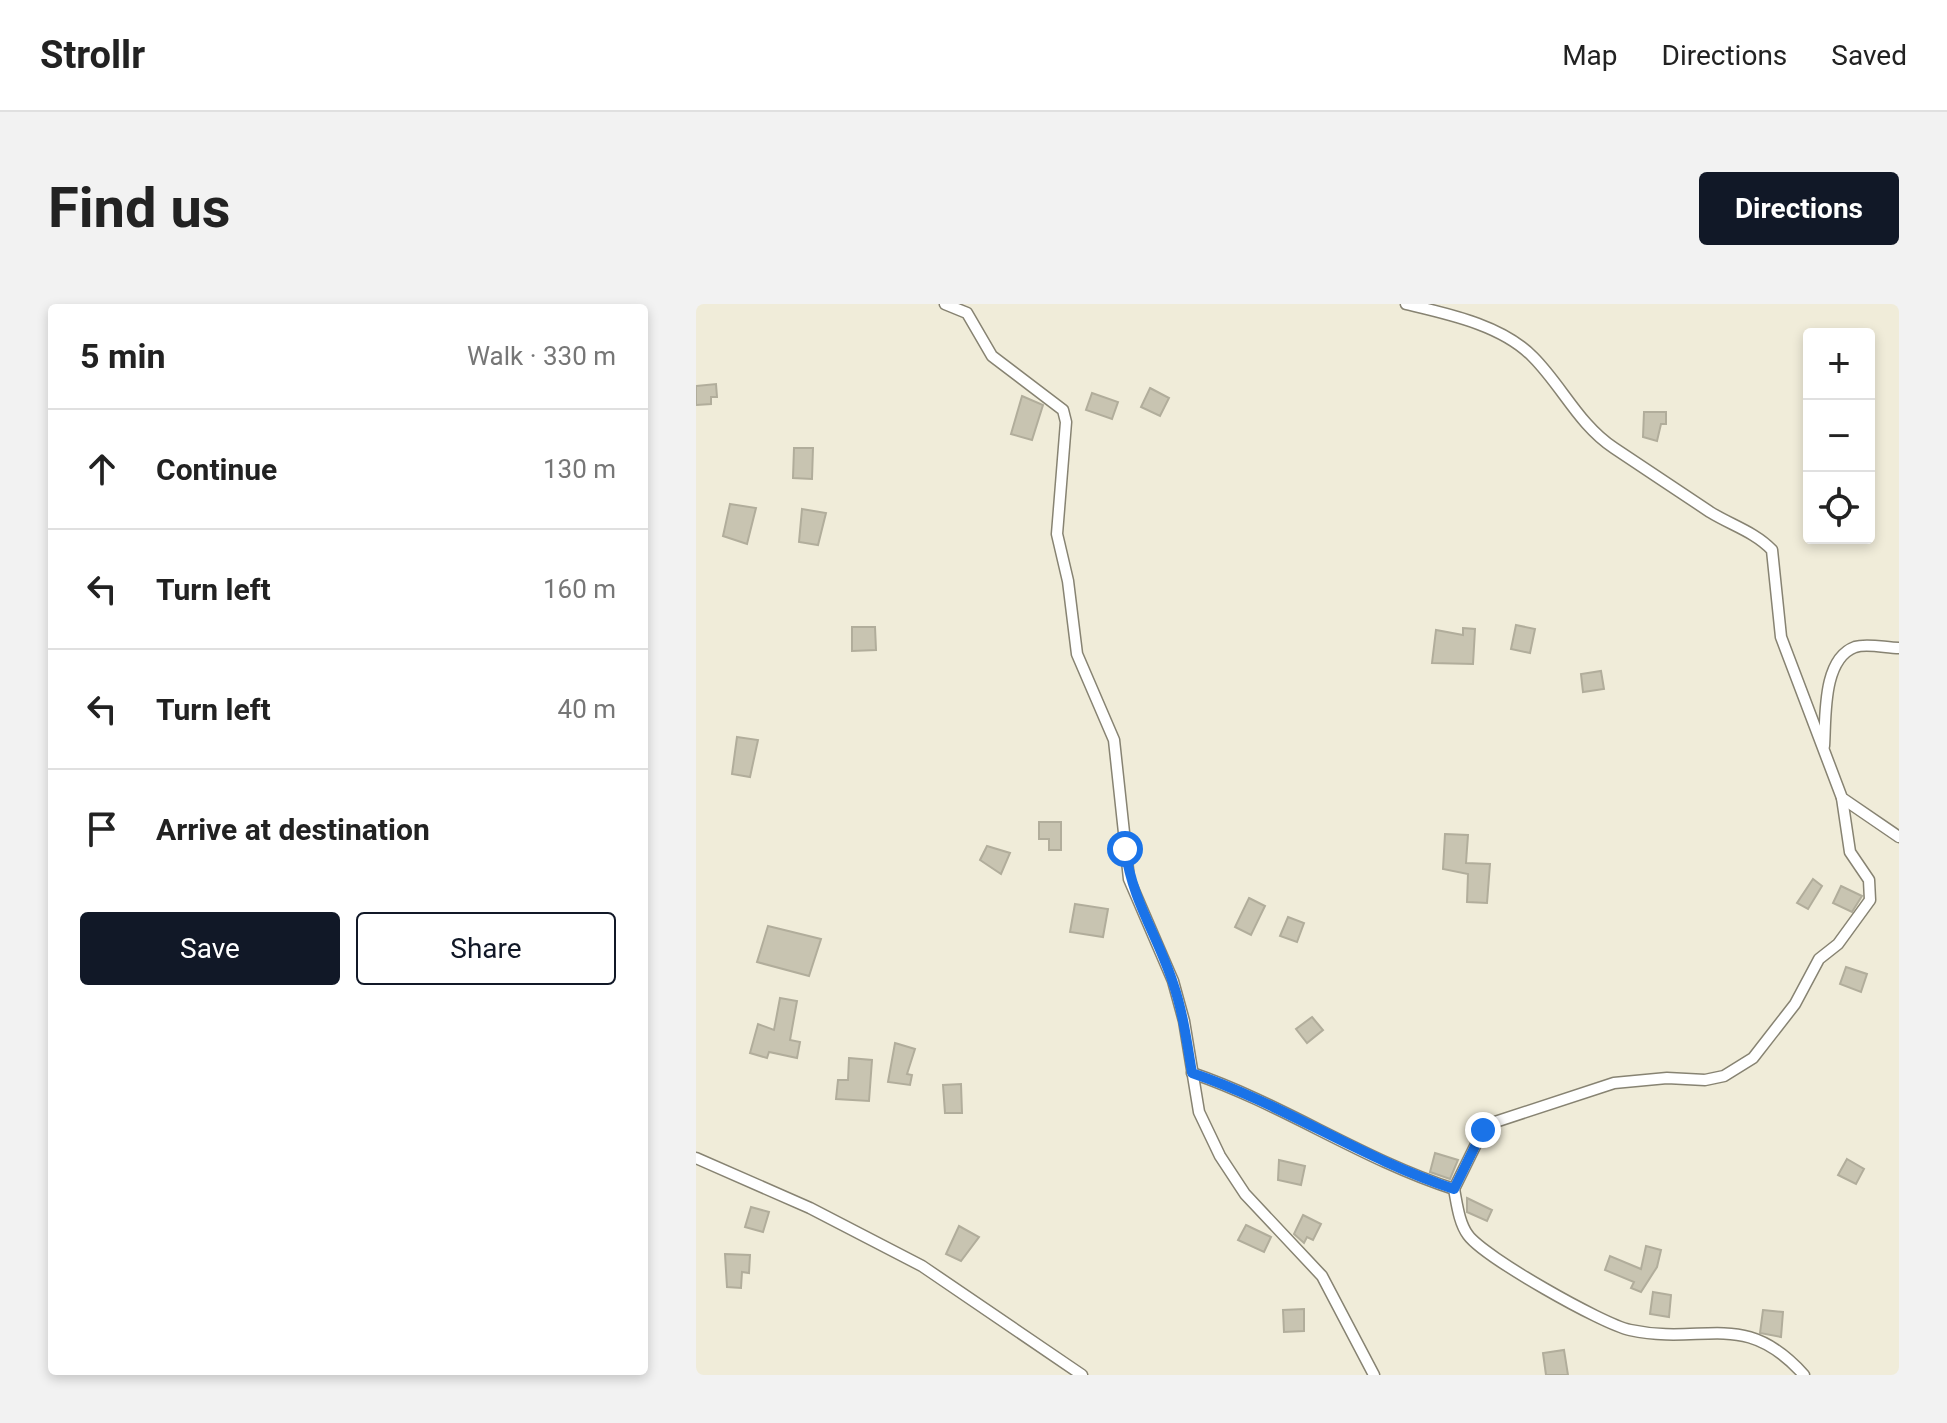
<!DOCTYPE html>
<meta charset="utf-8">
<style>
body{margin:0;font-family:Roboto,sans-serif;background:#f2f2f2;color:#222}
.controls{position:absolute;right:24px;top:24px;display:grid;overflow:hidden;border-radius:8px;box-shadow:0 4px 12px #0003}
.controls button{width:72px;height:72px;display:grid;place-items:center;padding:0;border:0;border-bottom:2px solid #e0e0e0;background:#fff;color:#222;font:40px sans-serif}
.stop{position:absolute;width:24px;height:24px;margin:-18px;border:6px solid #1a73e8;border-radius:50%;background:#fff}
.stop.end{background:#1a73e8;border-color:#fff;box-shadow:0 2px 8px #0008}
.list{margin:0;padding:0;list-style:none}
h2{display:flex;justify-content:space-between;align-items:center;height:104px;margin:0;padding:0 32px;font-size:34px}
h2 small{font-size:26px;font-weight:400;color:#767676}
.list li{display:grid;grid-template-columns:52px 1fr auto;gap:24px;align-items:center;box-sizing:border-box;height:120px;padding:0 32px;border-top:2px solid #e0e0e0}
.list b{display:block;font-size:30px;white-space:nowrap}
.list em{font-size:26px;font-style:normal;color:#767676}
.actions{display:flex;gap:16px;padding:24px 32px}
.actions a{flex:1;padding:18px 0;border:2px solid #111827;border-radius:8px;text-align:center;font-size:28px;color:#111827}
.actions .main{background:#111827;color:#fff}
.icon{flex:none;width:44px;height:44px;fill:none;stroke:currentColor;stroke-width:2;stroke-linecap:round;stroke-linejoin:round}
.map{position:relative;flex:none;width:1203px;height:1071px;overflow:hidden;border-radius:8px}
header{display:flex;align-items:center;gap:48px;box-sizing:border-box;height:112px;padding:0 40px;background:#fff;border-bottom:2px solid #e0e0e0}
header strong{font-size:38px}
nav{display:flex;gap:44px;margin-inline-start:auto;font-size:28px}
.intro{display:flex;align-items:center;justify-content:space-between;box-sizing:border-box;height:192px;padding:0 48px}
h1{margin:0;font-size:56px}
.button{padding:20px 36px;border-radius:8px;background:#111827;color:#fff;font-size:28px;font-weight:700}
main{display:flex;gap:48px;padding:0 48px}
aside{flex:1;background:#fff;border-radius:8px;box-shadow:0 4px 12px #0003}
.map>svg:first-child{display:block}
.building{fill:#c8c4b1;stroke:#b1ad9b;stroke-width:2}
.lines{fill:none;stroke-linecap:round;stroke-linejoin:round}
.street-casing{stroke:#878372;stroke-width:13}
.street{stroke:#fff;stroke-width:10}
.route{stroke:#1a73e8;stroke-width:10}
</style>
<header>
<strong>Strollr</strong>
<nav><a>Map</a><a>Directions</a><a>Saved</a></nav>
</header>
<div class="intro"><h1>Find us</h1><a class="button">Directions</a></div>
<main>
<aside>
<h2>5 min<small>Walk · 330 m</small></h2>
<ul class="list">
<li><svg class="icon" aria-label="ahead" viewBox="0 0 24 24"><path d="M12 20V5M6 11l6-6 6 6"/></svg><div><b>Continue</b></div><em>130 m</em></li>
<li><svg class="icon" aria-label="left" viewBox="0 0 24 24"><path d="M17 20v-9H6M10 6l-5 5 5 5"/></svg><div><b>Turn left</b></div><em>160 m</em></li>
<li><svg class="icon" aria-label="left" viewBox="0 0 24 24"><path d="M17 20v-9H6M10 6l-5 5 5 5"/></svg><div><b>Turn left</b></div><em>40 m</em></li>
<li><svg class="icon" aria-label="arrive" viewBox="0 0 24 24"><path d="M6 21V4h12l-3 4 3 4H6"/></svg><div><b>Arrive at destination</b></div></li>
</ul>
<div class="actions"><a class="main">Save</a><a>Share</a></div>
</aside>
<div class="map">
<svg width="1203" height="1071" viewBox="0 0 1203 1071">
<rect width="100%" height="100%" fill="#f0ecd9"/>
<g class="building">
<polygon points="20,80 21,93 15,93 15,100 0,101 0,82"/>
<polygon points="454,84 473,94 464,112 445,103"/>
<polygon points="396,89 422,98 416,115 390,106"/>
<polygon points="326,92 347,101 336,136 315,130"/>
<polygon points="948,108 970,108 970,120 965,120 961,137 947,133"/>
<polygon points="98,144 117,144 116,175 97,174"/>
<polygon points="34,200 60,204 51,240 27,232"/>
<polygon points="106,205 130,209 122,241 103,238"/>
<polygon points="820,321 839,325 834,349 815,345"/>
<polygon points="156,323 179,323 180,346 156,347"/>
<polygon points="767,324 779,325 777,360 736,359 740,326 767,331"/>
<polygon points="905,367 908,385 887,388 885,370"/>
<polygon points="41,433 62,436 54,473 36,470"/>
<polygon points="343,518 365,518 365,546 353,546 353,535 343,535"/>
<polygon points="749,530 772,531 770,559 794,560 791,599 771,598 772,570 747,565"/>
<polygon points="291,542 314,549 305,570 284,556"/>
<polygon points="1117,575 1126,582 1112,605 1101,599"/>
<polygon points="1145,582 1166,592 1156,608 1137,599"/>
<polygon points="553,594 569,602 555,631 539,623"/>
<polygon points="379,600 412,605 407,633 374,628"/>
<polygon points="592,613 608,619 601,638 584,632"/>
<polygon points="72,622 125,635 113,672 61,658"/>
<polygon points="1150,663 1171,670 1165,688 1144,680"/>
<polygon points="84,694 101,697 94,736 104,738 101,754 73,748 71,754 54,749 62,720 78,726"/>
<polygon points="616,713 627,726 611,739 600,725"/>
<polygon points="199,739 219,745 211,770 216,771 214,781 192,778"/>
<polygon points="153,754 176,756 173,797 140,795 142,776 152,776"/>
<polygon points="265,780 266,809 249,809 247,781"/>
<polygon points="739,849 762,856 754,875 734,868"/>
<polygon points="1151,855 1168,865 1160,880 1142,871"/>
<polygon points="583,856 609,862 605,881 582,876"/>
<polygon points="771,894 796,906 791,917 771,908"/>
<polygon points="55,903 73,908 67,928 49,923"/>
<polygon points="607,911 625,920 617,936 611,933 608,939 598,930"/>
<polygon points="550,921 575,933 568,948 542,936"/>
<polygon points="263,922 283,933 265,957 250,950"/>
<polygon points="950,942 965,946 961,963 945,988 935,984 938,978 909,966 914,952 945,965"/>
<polygon points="29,950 54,951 53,969 46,968 45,984 31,983"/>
<polygon points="957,988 975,991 973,1013 954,1010"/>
<polygon points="608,1005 608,1027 588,1028 587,1006"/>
<polygon points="1067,1006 1087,1008 1085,1033 1064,1029"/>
<polygon points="868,1046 872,1071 850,1071 847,1049"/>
</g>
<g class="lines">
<g class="street-casing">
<g id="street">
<polyline points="249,0 271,9 296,52 367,106 370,118 361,230 372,277 381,350 418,436 433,575 477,677 488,717 503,808 524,852 549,890 626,972 678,1071"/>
<path d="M710,0C752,10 806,21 837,53C866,82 883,121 918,144C950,165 982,187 1014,208C1035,221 1059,228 1076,246L1085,333L1146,494L1203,533"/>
<path d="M1128,442C1130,414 1126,355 1159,343C1171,339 1190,344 1203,344"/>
<path d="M496,769C587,800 667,856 758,885C761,900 763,919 772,931C788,953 906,1020 934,1026C1009,1042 1048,1004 1108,1071"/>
<polyline points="0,854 114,904 226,962 386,1071"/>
<polyline points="758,885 787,826 796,819 918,779 971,774 1009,776 1028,772 1057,754 1099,700 1123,655 1142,640 1174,596 1173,576 1154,548 1146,494"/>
</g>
</g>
<use href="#street" class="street"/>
</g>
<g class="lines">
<path class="route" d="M429,545C437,599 461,630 477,679C487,708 491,739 496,769C587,800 667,855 758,885L787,826"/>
</g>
</svg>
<div class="controls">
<button>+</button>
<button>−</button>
<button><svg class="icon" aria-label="locate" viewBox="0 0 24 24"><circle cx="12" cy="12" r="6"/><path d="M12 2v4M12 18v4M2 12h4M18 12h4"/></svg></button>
</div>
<div class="stop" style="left:429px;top:545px"></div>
<div class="stop end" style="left:787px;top:826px"></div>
</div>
</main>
